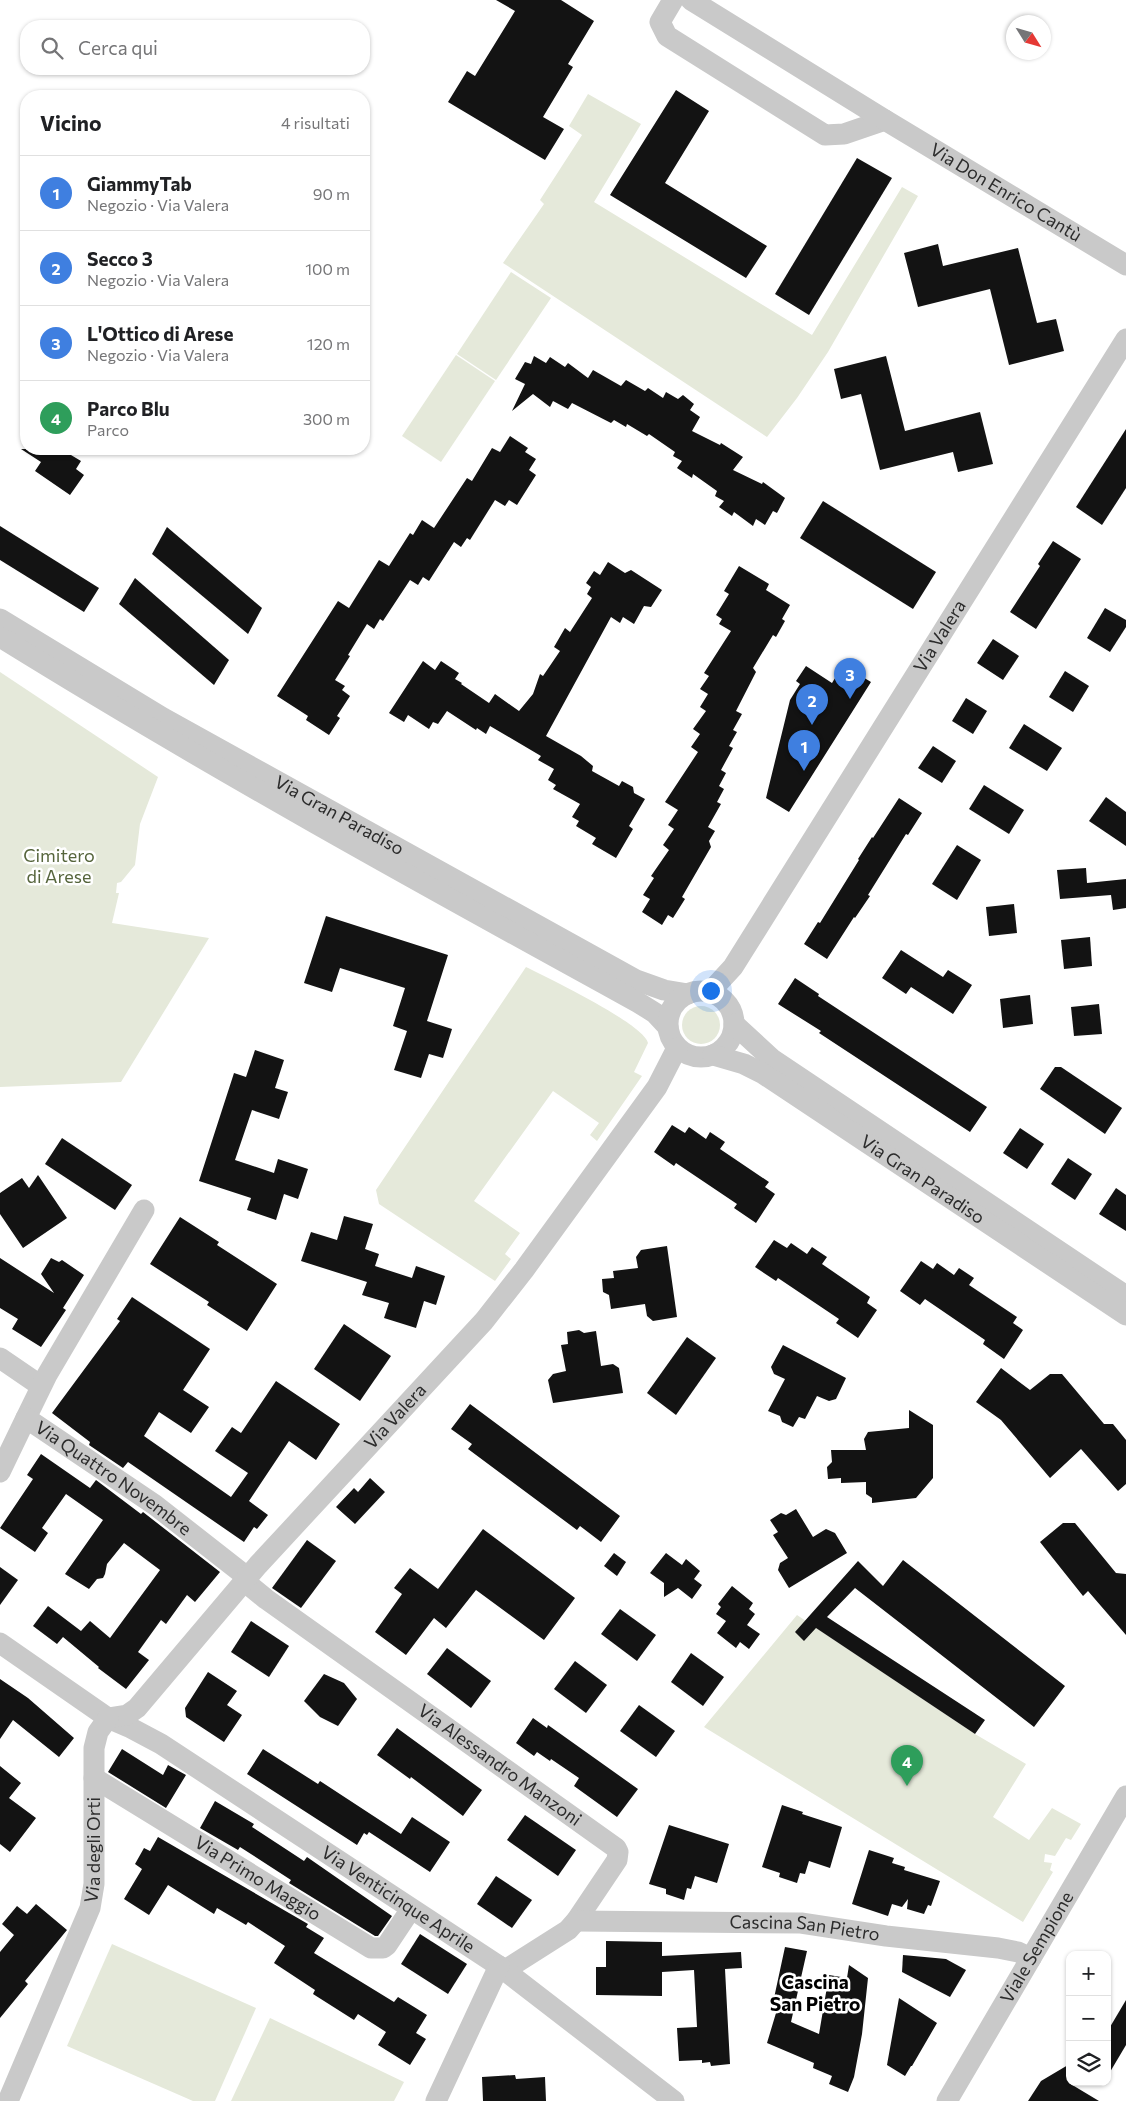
<!DOCTYPE html>
<html lang="it">
<meta charset="utf-8">
<style>
body{margin:0;font-family:Commissioner,sans-serif;background:#f2f2f2;color:#202124}
.controls{position:absolute;right:15px;bottom:15px;display:grid;overflow:hidden;border-radius:10px;box-shadow:0 1px 4px #0004}
.controls button{width:45px;height:45px;display:grid;place-items:center;padding:0;border:0;border-bottom:1px solid #e0e0e0;background:#fff;color:#202124;font:25px sans-serif}
.compass{position:absolute;left:1006px;top:15px;width:45px;height:45px;border-radius:50%;background:#fff;box-shadow:0 1px 4px #0004;rotate:127deg}
.you{position:absolute;left:710px;top:990px;width:18px;height:18px;margin:-12px;border:4px solid #fff;border-radius:50%;background:#1a73e8;box-shadow:0 0 0 8px #1a73e833}
.badge{display:grid;place-items:center;width:32px;height:32px;border-radius:50%;background:#1a73e8;color:#fff;font-size:16px;font-weight:700}
.pin{position:absolute;translate:-50% -41px;filter:drop-shadow(0 1px 2px #0008)}
.pin::after{content:'';position:absolute;top:26px;width:18px;height:15px;background:inherit;clip-path:polygon(0 0,100% 0,50% 100%)}
.list{margin:0;padding:0;list-style:none}
h2{display:flex;justify-content:space-between;align-items:center;height:65px;margin:0;padding:0 20px;font-size:21px}
h2 small{font-size:16px;font-weight:400;color:#757577}
.list li{display:grid;grid-template-columns:32px 1fr auto;gap:15px;align-items:center;box-sizing:border-box;height:75px;padding:0 20px;border-top:1px solid #e0e0e0}
.list b{display:block;font-size:19px;white-space:nowrap}
.list p{margin:0;font-size:16px;white-space:nowrap;color:#757577}
.list em{font-size:16px;font-style:normal;color:#757577}
.icon{flex:none;width:28px;height:28px;fill:none;stroke:currentColor;stroke-width:2;stroke-linecap:round;stroke-linejoin:round}
.map{position:relative;flex:none;width:1126px;height:2101px;overflow:hidden}
.search{position:absolute;background:#fff;box-shadow:0 1px 4px #0004;left:20px;top:20px;width:350px;height:55px;display:flex;align-items:center;gap:12px;box-sizing:border-box;padding:0 18px;border-radius:20px;color:#757577;font-size:19px}
.panel{position:absolute;background:#fff;box-shadow:0 1px 4px #0004;left:20px;top:90px;width:350px;height:365px;border-radius:20px}
.map>svg:first-child{display:block}
.green{fill:#e5e9da}
.building{fill:#131313}
.lines{fill:none;stroke-linecap:round;stroke-linejoin:round}
.minor{stroke:#c9c9c9;stroke-width:21}
.labels{text-anchor:middle;stroke-width:5;stroke-linejoin:round;paint-order:stroke}
.street-label{font-size:18px;fill:#2c2c2c;stroke:#fff}
.park-label{font-size:18px;fill:#56653c;stroke:#fff}
.neighbourhood-label{font-size:19px;font-weight:bold;fill:#000;stroke:#fff}
</style>
<div class="map">
<svg width="1126" height="2101" viewBox="0 0 1126 2101">
<rect width="100%" height="100%" fill="#fff"/>
<g class="green">
<polygon points="588,94 641,124 594,202 812,335 902,187 918,196 828,352 797,398 767,437 503,263 544,204 540,200 582,135 569,126"/>
<polygon points="511,272 551,298 496,380 457,354"/>
<polygon points="456,355 495,381 441,462 402,436"/>
<polygon points="0,672 158,777 140,824 135,865 121,882 117,883 116,893 119,893 112,923 209,938 121,1082 0,1087"/>
<path d="M526,967C548,978 644,1024 648,1043L634,1072L642,1076L597,1141L590,1135L599,1123L553,1091L474,1201L520,1233L505,1254L511,1259L495,1281L379,1204L376,1190Z"/>
<circle cx="701" cy="1025" r="19"/>
<polygon points="797,1615 975,1734 1026,1764 993,1817 1029,1840 1052,1808 1081,1824 1071,1840 1066,1838 1055,1856 1045,1854 1044,1862 1052,1863 1050,1870 1053,1872 1023,1922 704,1727"/>
<polygon points="112,1944 256,2008 215,2101 193,2101 67,2046"/>
<polygon points="270,2018 404,2082 394,2101 231,2101"/>
</g>
<g class="building">
<polygon points="496,0 561,0 594,21 568,64 573,67 543,117 564,129 545,160 448,102 467,71 475,76 515,11"/>
<polygon points="676,90 709,111 665,183 767,246 746,278 610,195"/>
<polygon points="857,158 892,178 809,315 775,294"/>
<polygon points="938,244 943,266 1018,248 1037,323 1056,319 1064,351 1009,365 990,289 918,307 904,253"/>
<polygon points="534,356 546,363 550,357 565,367 568,363 588,378 593,370 621,386 626,380 645,391 648,388 663,398 666,392 678,399 683,395 694,404 690,410 700,417 692,431 720,445 721,443 743,457 733,470 762,484 763,482 785,498 777,513 773,511 765,525 756,519 753,526 734,512 732,516 719,507 724,501 715,496 717,491 693,474 692,478 677,468 682,461 673,456 675,452 649,434 647,436 627,424 626,427 614,420 611,423 572,403 568,409 553,401 550,407 533,394 512,411 525,384 515,379 525,362 531,364"/>
<polygon points="886,356 905,431 980,412 993,464 958,472 953,452 880,470 861,394 841,399 834,369"/>
<polygon points="1126,429 1126,488 1102,525 1076,507"/>
<polygon points="510,436 528,448 525,452 536,459 529,470 536,475 517,505 509,500 505,506 495,500 470,540 467,538 461,547 454,542 429,581 423,577 418,585 410,580 383,621 380,619 374,629 367,624 348,655 350,656 335,680 345,686 342,690 350,696 337,716 340,718 329,735 306,720 308,716 277,696 338,601 349,608 379,560 389,566 410,533 413,535 422,520 434,528 467,478 472,481 492,448 500,452"/>
<polygon points="21,449 75,449 71,455 81,461 76,469 84,475 70,495 35,471 41,462"/>
<polygon points="823,501 936,572 913,609 800,538"/>
<polygon points="0,526 99,588 84,612 0,560"/>
<polygon points="167,527 262,608 248,634 152,554"/>
<polygon points="1053,541 1081,559 1036,629 1010,612 1040,566 1038,564"/>
<polygon points="608,562 625,573 631,570 662,590 651,607 644,606 634,624 623,617 620,623 611,617 546,736 581,756 593,766 592,771 619,786 622,781 633,787 634,793 645,799 629,826 633,829 616,858 592,844 596,838 576,826 579,821 572,817 580,804 553,789 556,785 548,780 554,769 538,760 541,756 490,726 486,734 477,728 476,730 447,711 438,724 433,722 429,729 408,715 404,722 389,713 423,661 435,670 441,661 459,673 455,679 462,683 461,684 489,703 495,694 519,711 533,694 540,674 543,676 560,651 554,647 565,628 570,632 592,598 587,594 591,587 586,583 594,571 600,575"/>
<polygon points="739,566 769,584 766,590 790,605 782,619 785,621 776,637 773,635 753,668 756,672 736,711 742,714 733,730 737,732 729,746 733,748 721,770 726,773 719,786 724,789 717,802 721,804 708,827 715,831 709,841 711,847 682,897 685,899 673,918 668,915 662,925 642,912 650,899 643,895 654,878 651,876 669,850 663,845 674,829 668,825 678,810 665,802 698,752 691,747 700,734 693,729 706,711 700,707 708,694 700,689 709,676 704,673 731,631 719,624 722,619 716,615 729,594 724,591"/>
<polygon points="135,578 229,660 214,685 119,604"/>
<polygon points="1105,608 1126,620 1126,627 1110,652 1087,638"/>
<polygon points="993,639 1019,656 1003,680 977,663"/>
<polygon points="843,665 871,682 789,812 766,798 790,700 800,684 796,681 806,666 832,683"/>
<polygon points="1065,671 1089,686 1073,712 1049,697"/>
<polygon points="966,698 987,711 973,734 952,721"/>
<polygon points="1024,724 1062,748 1047,771 1009,748"/>
<polygon points="933,746 956,761 942,783 918,768"/>
<polygon points="984,785 1024,810 1009,834 969,809"/>
<polygon points="1106,797 1126,812 1126,846 1089,821"/>
<polygon points="899,798 922,813 908,835 906,834 868,895 870,896 855,918 854,917 827,959 804,944 818,922 820,923 859,860 858,859 872,837 873,838"/>
<polygon points="957,845 981,860 957,900 932,884"/>
<polygon points="1086,868 1087,883 1126,879 1126,908 1113,910 1111,895 1060,899 1057,870"/>
<polygon points="1014,904 1017,933 989,936 986,907"/>
<polygon points="326,916 448,955 427,1021 452,1029 443,1058 429,1054 421,1078 394,1070 407,1031 393,1026 405,988 340,968 332,992 304,983"/>
<polygon points="1090,937 1092,966 1064,969 1061,940"/>
<polygon points="901,950 943,977 948,970 972,985 953,1014 911,987 906,994 882,978"/>
<polygon points="795,978 819,994 818,996 987,1107 970,1132 819,1033 821,1031 778,1004"/>
<polygon points="1030,995 1033,1024 1003,1028 1000,999"/>
<polygon points="1099,1004 1102,1034 1074,1036 1071,1007"/>
<polygon points="255,1050 284,1060 275,1088 288,1092 279,1119 252,1110 235,1160 274,1173 278,1159 308,1169 298,1199 284,1194 276,1220 247,1210 251,1198 199,1181 234,1073 246,1077"/>
<polygon points="1055,1067 1061,1067 1122,1108 1105,1134 1040,1089"/>
<polygon points="672,1125 685,1133 689,1127 706,1139 710,1132 725,1142 720,1149 769,1182 765,1187 775,1194 756,1223 734,1208 737,1204 676,1163 674,1166 654,1152"/>
<polygon points="1020,1128 1044,1144 1027,1169 1003,1153"/>
<polygon points="62,1138 132,1185 115,1210 45,1164"/>
<polygon points="1068,1158 1092,1174 1075,1200 1051,1184"/>
<polygon points="38,1175 67,1218 23,1248 0,1214 0,1193 22,1178 29,1188"/>
<polygon points="1116,1188 1126,1195 1126,1231 1099,1214"/>
<polygon points="344,1216 373,1224 365,1249 379,1254 375,1266 412,1278 416,1266 445,1276 436,1305 424,1301 416,1328 384,1318 389,1303 362,1295 367,1282 301,1261 311,1232 337,1240"/>
<polygon points="180,1217 219,1242 217,1245 277,1284 247,1331 207,1305 209,1302 150,1264"/>
<polygon points="774,1240 787,1248 791,1243 807,1254 812,1247 827,1257 822,1264 870,1297 867,1303 877,1310 858,1338 836,1323 839,1319 778,1278 776,1281 755,1267"/>
<polygon points="667,1246 677,1317 653,1321 647,1316 645,1304 611,1309 609,1295 603,1292 602,1279 614,1278 613,1271 638,1268 636,1257 641,1250"/>
<polygon points="0,1258 54,1293 41,1274 51,1258 59,1262 62,1260 84,1275 63,1308 66,1310 41,1347 12,1329 18,1319 0,1308"/>
<polygon points="921,1261 933,1269 937,1263 954,1275 959,1268 974,1278 969,1285 1017,1317 1013,1323 1023,1330 1004,1359 983,1344 985,1340 925,1299 920,1305 900,1291"/>
<polygon points="132,1297 210,1349 183,1390 209,1407 191,1433 159,1412 144,1436 231,1497 248,1473 215,1451 232,1427 241,1433 276,1381 340,1424 316,1460 289,1441 249,1501 268,1515 257,1529 254,1527 244,1542 128,1462 123,1468 89,1445 90,1442 52,1413 120,1321 117,1319"/>
<polygon points="344,1324 391,1356 360,1401 314,1369"/>
<polygon points="579,1330 584,1333 596,1331 601,1366 613,1364 619,1368 623,1393 553,1403 548,1380 553,1374 566,1371 561,1345 568,1344 567,1332"/>
<polygon points="687,1337 716,1358 676,1415 647,1393"/>
<polygon points="783,1345 846,1378 836,1399 829,1401 817,1396 805,1419 799,1417 793,1427 782,1422 780,1416 768,1411 785,1379 774,1374 771,1367"/>
<polygon points="1001,1368 1030,1390 1050,1374 1062,1374 1104,1424 1113,1424 1126,1440 1126,1484 1118,1491 1081,1449 1050,1478 1001,1420 976,1402"/>
<polygon points="470,1404 620,1516 601,1542 580,1526 577,1530 468,1449 472,1444 451,1429"/>
<polygon points="909,1410 933,1425 933,1478 916,1498 872,1503 872,1498 866,1494 866,1482 841,1483 841,1478 828,1479 827,1467 832,1462 831,1450 866,1450 864,1439 868,1432 909,1428"/>
<polygon points="41,1454 90,1488 96,1480 141,1514 143,1512 220,1572 195,1602 187,1595 166,1624 161,1620 138,1652 149,1660 126,1689 98,1668 99,1667 63,1637 57,1644 33,1626 48,1606 81,1631 90,1621 110,1638 160,1570 124,1543 107,1564 105,1574 103,1578 97,1579 89,1589 65,1574 103,1520 66,1494 42,1528 48,1533 35,1552 0,1528 33,1479 27,1475"/>
<polygon points="370,1478 385,1492 355,1524 336,1507 354,1488 358,1492"/>
<polygon points="796,1509 813,1537 826,1529 835,1533 847,1553 789,1588 778,1570 780,1563 788,1558 773,1535 778,1532 770,1520 781,1513 786,1515"/>
<polygon points="1063,1523 1075,1523 1116,1573 1126,1574 1126,1635 1088,1591 1083,1596 1040,1542"/>
<polygon points="483,1529 575,1598 544,1640 476,1590 446,1628 434,1618 406,1655 375,1632 402,1594 394,1588 410,1568 438,1589"/>
<polygon points="307,1540 336,1561 301,1608 272,1588"/>
<polygon points="614,1553 626,1562 617,1576 604,1566"/>
<polygon points="666,1553 682,1565 686,1559 700,1571 694,1579 702,1585 692,1599 678,1588 664,1597 664,1583 650,1573"/>
<polygon points="903,1560 1065,1686 1034,1727 855,1588 827,1617 985,1720 975,1734 816,1628 804,1641 795,1632 858,1561 883,1586"/>
<polygon points="0,1567 18,1580 0,1605"/>
<polygon points="732,1586 753,1603 749,1609 755,1614 747,1625 760,1634 749,1649 740,1642 736,1648 717,1633 726,1621 716,1614 721,1607 718,1604"/>
<polygon points="620,1609 656,1635 637,1661 601,1634"/>
<polygon points="251,1621 289,1646 269,1677 231,1652"/>
<polygon points="447,1648 491,1681 471,1708 427,1674"/>
<polygon points="691,1653 724,1677 703,1706 671,1682"/>
<polygon points="575,1661 607,1685 586,1713 554,1689"/>
<polygon points="208,1672 237,1691 227,1705 242,1715 224,1742 186,1717 185,1708"/>
<polygon points="324,1674 344,1683 357,1699 338,1726 320,1717 304,1701"/>
<polygon points="0,1679 28,1698 74,1738 59,1757 13,1720 0,1739"/>
<polygon points="639,1705 675,1731 656,1757 620,1731"/>
<polygon points="533,1718 547,1728 548,1725 638,1789 617,1817 574,1786 579,1778 551,1759 550,1761 537,1752 534,1756 516,1743"/>
<polygon points="397,1728 482,1790 463,1816 411,1777 410,1779 377,1755"/>
<polygon points="122,1749 163,1775 168,1765 186,1775 166,1808 108,1772"/>
<polygon points="263,1749 318,1784 320,1781 401,1834 412,1817 450,1842 430,1872 369,1832 367,1835 364,1833 357,1845 247,1774"/>
<polygon points="0,1766 21,1783 9,1798 36,1818 10,1852 0,1844"/>
<polygon points="215,1801 254,1824 252,1827 304,1861 307,1857 392,1916 378,1936 375,1936 289,1883 291,1880 240,1847 238,1850 200,1828"/>
<polygon points="782,1805 803,1812 802,1814 842,1827 830,1868 809,1861 805,1874 800,1873 797,1883 779,1877 780,1873 762,1867"/>
<polygon points="525,1815 576,1850 558,1876 507,1840"/>
<polygon points="669,1825 729,1844 717,1883 695,1876 691,1889 687,1888 684,1900 666,1894 666,1889 649,1884"/>
<polygon points="158,1837 308,1924 306,1927 324,1938 314,1953 394,2002 398,1997 427,2015 416,2033 426,2039 410,2065 378,2045 386,2032 358,2014 354,2020 313,1994 315,1990 274,1963 285,1946 248,1922 246,1925 217,1908 214,1914 168,1885 149,1915 124,1899 142,1869 135,1864 144,1848 150,1851"/>
<polygon points="869,1850 894,1858 892,1863 905,1867 904,1870 940,1881 931,1906 928,1905 924,1914 907,1909 908,1899 902,1907 892,1904 888,1916 852,1904"/>
<polygon points="496,1876 532,1900 512,1928 477,1904"/>
<polygon points="36,1904 67,1930 25,1981 28,1984 0,2018 0,1952 14,1935 2,1924 17,1906 27,1914"/>
<polygon points="420,1934 467,1964 448,1994 401,1964"/>
<polygon points="606,1941 662,1942 662,1956 741,1952 742,1968 725,1969 730,2064 711,2066 710,2062 702,2063 702,2060 679,2061 677,2028 697,2027 694,1970 662,1972 662,1996 596,1995 596,1967 606,1967"/>
<polygon points="785,1947 807,1951 791,2022 819,2034 829,1975 847,1978 849,1965 868,1978 862,2034 854,2077 848,2092 829,2084 832,2076 813,2068 814,2063 767,2043 776,2013 771,2012"/>
<polygon points="903,1955 946,1959 966,1970 950,1997 902,1972"/>
<polygon points="899,1998 937,2023 912,2066 911,2066 905,2076 887,2065"/>
<polygon points="1126,2000 1126,2045 1107,2077 1107,2032"/>
<polygon points="1068,2065 1069,2083 1099,2101 1028,2101 1041,2081"/>
<polygon points="515,2075 516,2079 545,2077 546,2101 483,2101 482,2077"/>
</g>
<g class="lines">
<g class="minor">
<polyline points="673,0 660,22 667,36 825,135 844,134 885,120"/>
<path id="s1" d="M691,0L885,120L1126,265"/>
<path id="s2" d="M0,619L163,718L636,980L664,990L688,994"/>
<path d="M0,637C208,766 424,885 639,1003L655,1013L668,1027"/>
<circle cx="701" cy="1024" r="33"/>
<path id="s3" d="M710,992L733,967L1126,339"/>
<polyline points="734,1024 772,1059 1126,1296"/>
<path id="s4" d="M713,1055L744,1064L762,1073L1126,1315"/>
<polyline points="0,1358 41,1386"/>
<polyline points="26,1418 47,1375 144,1210"/>
<path id="s5" d="M0,1472L26,1418L155,1505L247,1577"/>
<path id="s6" d="M244,1581L266,1599L616,1848L618,1852L617,1860L576,1921L568,1930L505,1970"/>
<path id="s7" d="M0,1643L108,1718L129,1727L161,1744L499,1966L674,2101"/>
<path id="s8" d="M108,1718L127,1715L137,1708L258,1565L484,1321L524,1270L657,1087L677,1048"/>
<path id="s9" d="M94,1778L371,1948H383L387,1945L411,1909"/>
<path id="s10" d="M576,1921L801,1923L886,1936L998,1948L1018,1952L1031,1958"/>
<path id="s11" d="M8,2101L90,1908L94,1884V1748L98,1732L108,1718"/>
<polyline points="436,2101 499,1966"/>
<path id="s12" d="M947,2101L1126,1796"/>
</g>
</g>
<g class="labels">
<g class="street-label">
<text dy="6" stroke="none"><textPath href="#s1" startOffset="369">Via Don Enrico Cantù</textPath></text>
<text dy="6" stroke="none"><textPath href="#s3" startOffset="424">Via Valera</textPath></text>
<text dy="6" stroke="none"><textPath href="#s2" startOffset="392">Via Gran Paradiso</textPath></text>
<text dy="6" stroke="none"><textPath href="#s4" startOffset="245">Via Gran Paradiso</textPath></text>
<text dy="6" stroke="none"><textPath href="#s8" startOffset="421">Via Valera</textPath></text>
<text dy="6" stroke="none"><textPath href="#s5" startOffset="166">Via Quattro Novembre</textPath></text>
<text dy="6" stroke="none"><textPath href="#s6" startOffset="315">Via Alessandro Manzoni</textPath></text>
<text dy="6" stroke="none"><textPath href="#s11" startOffset="268">Via degli Orti</textPath></text>
<text dy="6" stroke="none"><textPath href="#s9" startOffset="192">Via Primo Maggio</textPath></text>
<text dy="6" stroke="none"><textPath href="#s7" startOffset="474">Via Venticinque Aprile</textPath></text>
<text dy="6" stroke="none"><textPath href="#s10" startOffset="229">Cascina San Pietro</textPath></text>
<text dy="6" stroke="none"><textPath href="#s12" startOffset="178">Viale Sempione</textPath></text>
</g>
<g class="park-label">
<text x="59" y="862">Cimitero<tspan x="59" dy="21">di Arese</tspan></text>
</g>
<g class="neighbourhood-label">
<text x="815" y="1989">Cascina<tspan x="815" dy="22">San Pietro</tspan></text>
</g>
</g>
</svg>
<div class="controls">
<button>+</button>
<button>−</button>
<button><svg class="icon" aria-label="layers" viewBox="0 0 24 24"><path d="M12 4l9 5-9 5-9-5zM3 14l9 5 9-5"/></svg></button>
</div>
<svg class="compass" viewBox="-18 -18 36 36"><path d="M0-13l5 13h-10z" fill="#e53935"/><path d="M0 13l5-13h-10z" fill="#757577"/></svg>
<div class="you"></div>
<div class="pin badge" style="left:804px;top:771px;background:#3f7fe0">1</div>
<div class="pin badge" style="left:812px;top:725px;background:#3f7fe0">2</div>
<div class="pin badge" style="left:850px;top:699px;background:#3f7fe0">3</div>
<div class="pin badge" style="left:907px;top:1786px;background:#2e9e5b">4</div>
<div class="search"><svg class="icon" aria-label="search" viewBox="0 0 24 24"><circle cx="10" cy="10" r="6"/><path d="M15 15l6 6"/></svg>Cerca qui</div>
<section class="panel">
<h2>Vicino<small>4 risultati</small></h2>
<ul class="list">
<li><span class="badge" style="background:#3f7fe0">1</span><div><b>GiammyTab</b><p>Negozio · Via Valera</p></div><em>90 m</em></li>
<li><span class="badge" style="background:#3f7fe0">2</span><div><b>Secco 3</b><p>Negozio · Via Valera</p></div><em>100 m</em></li>
<li><span class="badge" style="background:#3f7fe0">3</span><div><b>L'Ottico di Arese</b><p>Negozio · Via Valera</p></div><em>120 m</em></li>
<li><span class="badge" style="background:#2e9e5b">4</span><div><b>Parco Blu</b><p>Parco</p></div><em>300 m</em></li>
</ul>
</section>
</div>
